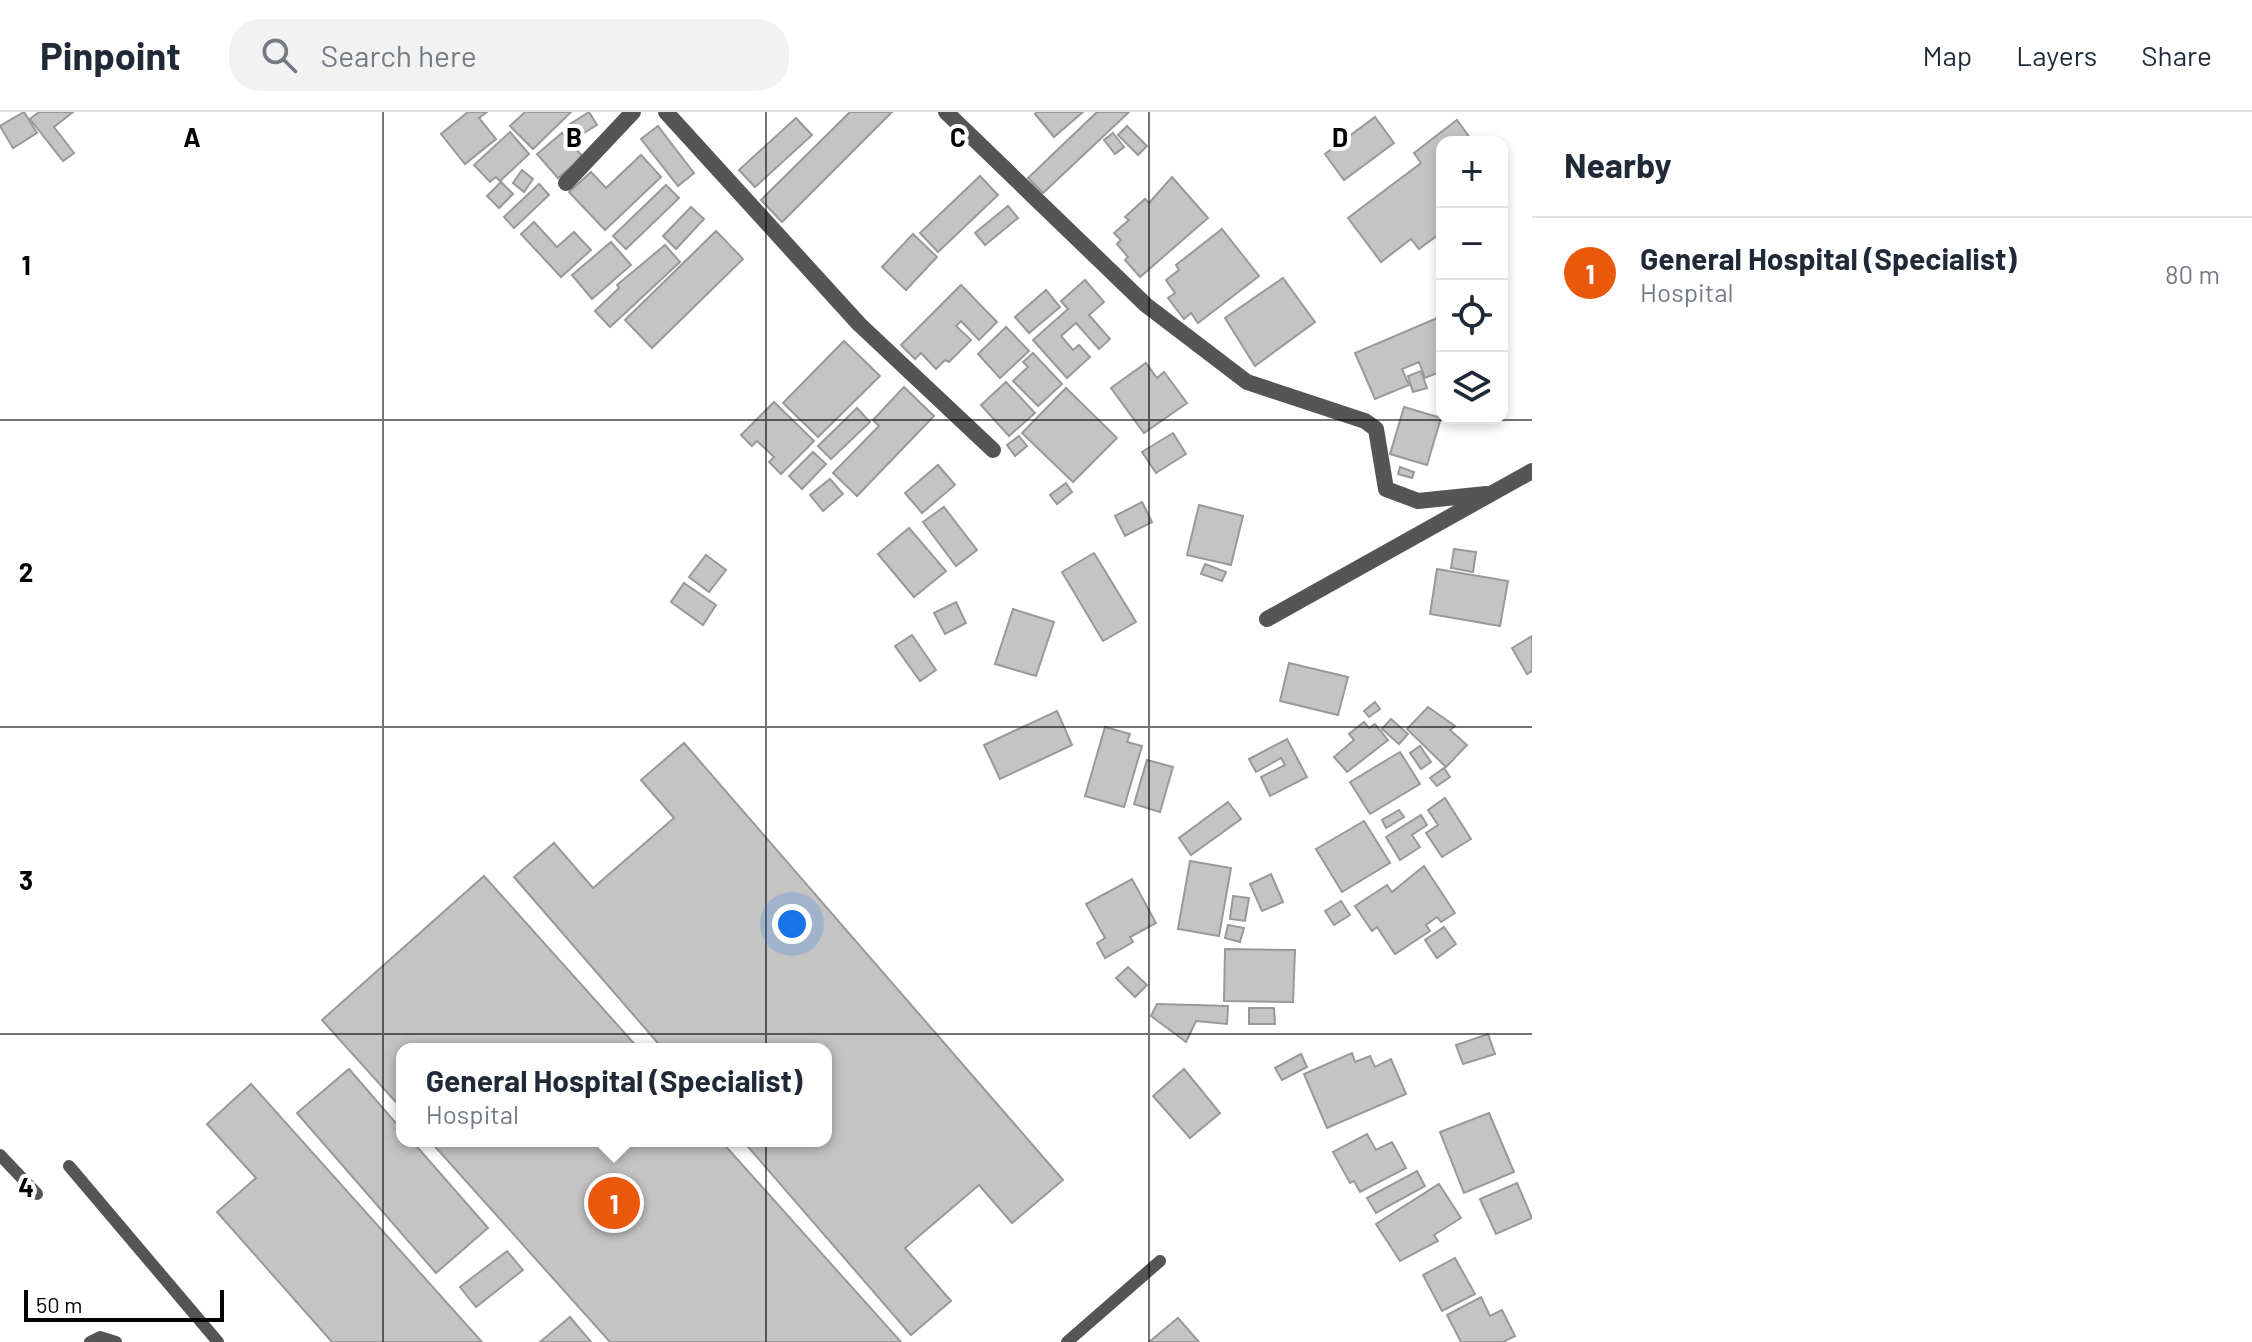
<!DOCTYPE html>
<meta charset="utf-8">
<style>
body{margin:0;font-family:Barlow,sans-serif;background:#f2f2f3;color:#1f2937}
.controls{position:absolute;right:24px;top:24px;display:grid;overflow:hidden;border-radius:16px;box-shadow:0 4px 12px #0003}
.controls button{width:72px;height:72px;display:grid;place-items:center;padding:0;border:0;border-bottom:2px solid #e0e1e3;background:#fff;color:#1f2937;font:40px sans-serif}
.scale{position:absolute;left:24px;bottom:20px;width:200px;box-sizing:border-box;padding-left:8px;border:4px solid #000;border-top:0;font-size:22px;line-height:28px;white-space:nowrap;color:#000;-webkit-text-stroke:6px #fff;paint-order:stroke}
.you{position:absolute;left:792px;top:812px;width:28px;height:28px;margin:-20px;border:6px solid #fff;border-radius:50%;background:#1a73e8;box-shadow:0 0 0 12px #1a73e833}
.badge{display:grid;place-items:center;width:52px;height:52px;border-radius:50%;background:#ea580c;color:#fff;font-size:26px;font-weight:700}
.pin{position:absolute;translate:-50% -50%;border:4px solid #fff;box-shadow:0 2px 8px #0006}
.popup{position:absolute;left:396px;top:931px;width:436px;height:104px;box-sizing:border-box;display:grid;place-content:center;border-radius:16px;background:#fff;filter:drop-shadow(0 2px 6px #0005);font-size:26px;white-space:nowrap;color:#747a83}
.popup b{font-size:30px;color:#1f2937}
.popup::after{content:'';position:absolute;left:50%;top:100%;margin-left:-16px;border:16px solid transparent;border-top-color:#fff}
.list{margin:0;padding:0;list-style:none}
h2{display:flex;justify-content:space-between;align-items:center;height:104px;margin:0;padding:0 32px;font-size:34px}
h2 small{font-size:26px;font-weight:400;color:#747a83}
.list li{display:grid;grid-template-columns:52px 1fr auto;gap:24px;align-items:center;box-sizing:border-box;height:112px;padding:0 32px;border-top:2px solid #e0e1e3}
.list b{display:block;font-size:30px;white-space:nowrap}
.list p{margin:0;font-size:26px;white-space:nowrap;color:#747a83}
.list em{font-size:26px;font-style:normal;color:#747a83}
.icon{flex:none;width:44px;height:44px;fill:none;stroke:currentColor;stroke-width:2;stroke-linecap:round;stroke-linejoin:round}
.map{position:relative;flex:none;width:1532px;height:1230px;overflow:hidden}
header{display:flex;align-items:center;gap:48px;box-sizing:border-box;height:112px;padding:0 40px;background:#fff;border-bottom:2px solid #e0e1e3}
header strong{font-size:38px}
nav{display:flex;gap:44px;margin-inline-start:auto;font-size:28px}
.search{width:560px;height:72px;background:#f2f2f3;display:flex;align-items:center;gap:20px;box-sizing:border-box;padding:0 28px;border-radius:32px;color:#747a83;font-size:30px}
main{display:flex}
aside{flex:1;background:#fff}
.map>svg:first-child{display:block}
.building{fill:#c4c4c4;stroke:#999;stroke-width:2}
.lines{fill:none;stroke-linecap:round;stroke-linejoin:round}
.lane{stroke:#555;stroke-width:12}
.street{stroke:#555;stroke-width:16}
.grid{fill:none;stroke:#000;stroke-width:2;stroke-opacity:0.55}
.grid-label{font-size:26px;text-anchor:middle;font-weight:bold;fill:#000;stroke:#fff;stroke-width:8;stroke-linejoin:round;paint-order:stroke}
</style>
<header>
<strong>Pinpoint</strong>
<div class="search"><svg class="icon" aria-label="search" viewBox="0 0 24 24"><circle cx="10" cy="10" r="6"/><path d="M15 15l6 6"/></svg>Search here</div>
<nav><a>Map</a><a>Layers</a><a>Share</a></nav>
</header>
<main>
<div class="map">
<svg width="1532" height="1230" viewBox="0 0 1532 1230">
<rect width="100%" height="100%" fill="#fff"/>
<g class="building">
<polygon points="24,0 37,21 13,36 0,14"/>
<polygon points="39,0 73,0 54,15 74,41 63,49 30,7"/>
<polygon points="468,0 487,0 479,6 496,27 465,52 441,22"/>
<polygon points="525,0 571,0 533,37 510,14"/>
<polygon points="589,0 597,13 574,27 567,14"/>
<polygon points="850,0 892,0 782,110 761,88"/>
<polygon points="1037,0 1083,0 1054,25 1035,2"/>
<polygon points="1097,0 1129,0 1043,81 1028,66"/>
<polygon points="1375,5 1394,31 1344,68 1325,42"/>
<polygon points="796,6 812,23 755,75 739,58"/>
<polygon points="1457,8 1473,30 1442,30 1442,120 1419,137 1411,127 1381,150 1348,106 1421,51 1414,41"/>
<polygon points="658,14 694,61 678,74 641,27"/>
<polygon points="1127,14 1147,34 1138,43 1118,23"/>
<polygon points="510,20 529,42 500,69 496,65 490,70 474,53"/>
<polygon points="562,21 583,45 558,66 537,42"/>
<polygon points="1113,21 1124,35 1115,42 1104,28"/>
<polygon points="641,43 661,65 605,118 569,80 591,60 606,76"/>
<polygon points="522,58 533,67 524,80 513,71"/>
<polygon points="980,64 998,83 938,140 920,121"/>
<polygon points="1172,65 1208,106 1140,165 1125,148 1128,145 1117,132 1121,128 1114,121 1129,108 1125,105 1145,87 1149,91"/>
<polygon points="501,70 513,82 499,96 487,84"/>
<polygon points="539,72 549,83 514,116 504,105"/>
<polygon points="666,73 679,86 626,137 613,124"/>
<polygon points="1008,94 1018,106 985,133 975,121"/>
<polygon points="691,95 704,107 676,137 663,124"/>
<polygon points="534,110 557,135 574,120 591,138 561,165 521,122"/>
<polygon points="1222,117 1259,164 1198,211 1191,201 1184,207 1168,186 1175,181 1166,168 1179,158 1176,153"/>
<polygon points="716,119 743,147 652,236 625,208"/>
<polygon points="913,122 937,145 906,178 882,155"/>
<polygon points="611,130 631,153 592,187 572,163"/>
<polygon points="665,133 680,150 610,215 595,199 619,176 617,173"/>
<polygon points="1283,166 1315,210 1255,254 1225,206"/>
<polygon points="1085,168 1104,190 1089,203 1110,227 1099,237 1076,211 1061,224 1073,238 1079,233 1090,245 1067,266 1033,228 1068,197 1061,189"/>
<polygon points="961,173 997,210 979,228 961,209 956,214 971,228 949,250 945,248 936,257 921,241 915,247 901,233"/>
<polygon points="1046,178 1060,195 1029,221 1015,205"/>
<polygon points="1437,206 1442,218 1442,259 1425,266 1419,250 1402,257 1409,273 1375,287 1355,241"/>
<polygon points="1006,215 1029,239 1000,266 978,242"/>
<polygon points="844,229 880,264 818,325 783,291"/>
<polygon points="1033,241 1062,272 1038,294 1013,269 1028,255 1023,250"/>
<polygon points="1146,251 1157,266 1164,260 1187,291 1144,321 1111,276"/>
<polygon points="1421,259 1427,276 1413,280 1408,264"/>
<polygon points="1006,270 1035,301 1009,324 981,293"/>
<polygon points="904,275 934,304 857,384 833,361 879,314 873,308"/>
<polygon points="1066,276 1117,326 1073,370 1022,321"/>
<polygon points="774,290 814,329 781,362 769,350 774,345 757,329 752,334 741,323"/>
<polygon points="1404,295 1441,306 1427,353 1390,342"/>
<polygon points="857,296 870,310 831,347 818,334"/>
<polygon points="1173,321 1186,342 1156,361 1142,340"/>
<polygon points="1019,324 1027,334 1015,344 1007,333"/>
<polygon points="813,340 826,352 802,377 789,364"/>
<polygon points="938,353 955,373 922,401 905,381"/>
<polygon points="1400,355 1414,360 1412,366 1398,362"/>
<polygon points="830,367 843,382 823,399 810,383"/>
<polygon points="1066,371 1072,380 1057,392 1050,383"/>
<polygon points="1142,390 1152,410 1125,424 1115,404"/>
<polygon points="1199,393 1243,404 1231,453 1187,443"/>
<polygon points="944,395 977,438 956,454 923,410"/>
<polygon points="909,416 946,459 914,485 878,442"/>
<polygon points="1454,437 1476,440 1473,460 1451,456"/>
<polygon points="1094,441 1136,510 1103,529 1062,460"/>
<polygon points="706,443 726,458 709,480 689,465"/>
<polygon points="1205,452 1226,460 1222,469 1201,462"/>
<polygon points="1437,457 1508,469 1500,514 1430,502"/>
<polygon points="684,471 716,493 703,513 671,490"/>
<polygon points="956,490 966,511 945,522 934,501"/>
<polygon points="1013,497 1054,510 1036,564 995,552"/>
<polygon points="912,523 936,558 920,569 895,534"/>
<polygon points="1532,524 1532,559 1527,562 1512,536"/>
<polygon points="1289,551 1348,565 1338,603 1280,589"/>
<polygon points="1375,590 1380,597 1369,605 1364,599"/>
<polygon points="1428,595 1455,614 1450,618 1467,633 1446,655 1407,617"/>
<polygon points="1057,599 1072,633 1000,667 984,633"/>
<polygon points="1391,607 1408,622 1399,632 1382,617"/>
<polygon points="1364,610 1369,616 1375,612 1388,628 1347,660 1334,645 1354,628 1349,622"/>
<polygon points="1105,615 1130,622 1127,630 1142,634 1124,695 1085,684"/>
<polygon points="1287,627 1307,665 1270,684 1261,665 1285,653 1281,646 1256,660 1249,647"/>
<polygon points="684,631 1063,1068 1012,1111 979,1073 905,1136 951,1189 911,1223 743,1029 826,1029 826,937 663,937 514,765 554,731 593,776 674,706 641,668"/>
<polygon points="1420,634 1431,650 1421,657 1410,641"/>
<polygon points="1400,640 1420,672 1370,702 1350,670"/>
<polygon points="1147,648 1173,655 1160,700 1134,692"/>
<polygon points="1444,656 1450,665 1437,674 1430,666"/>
<polygon points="1445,686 1471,727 1442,745 1426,721 1438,713 1428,698"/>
<polygon points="1228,690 1241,707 1191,743 1179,726"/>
<polygon points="1399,698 1404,705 1386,716 1382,708"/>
<polygon points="1421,703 1427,713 1412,723 1420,735 1400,748 1386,725"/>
<polygon points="1364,709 1390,751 1342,780 1316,737"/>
<polygon points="1190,749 1231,756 1219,824 1178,817"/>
<polygon points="1424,754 1455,801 1441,810 1437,805 1426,813 1430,819 1395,842 1377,815 1372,819 1355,794 1387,773 1392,780"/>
<polygon points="1271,762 1283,790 1262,799 1250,772"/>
<polygon points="484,764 639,937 402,937 402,997 322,908"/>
<polygon points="1132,767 1156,811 1130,825 1133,830 1105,846 1097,831 1105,826 1086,792"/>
<polygon points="1233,784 1249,786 1245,809 1230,807"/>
<polygon points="1341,789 1350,803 1334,813 1325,799"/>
<polygon points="1228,813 1244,816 1240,830 1225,826"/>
<polygon points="1444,815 1456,832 1437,846 1425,828"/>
<polygon points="1225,837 1295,838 1293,890 1224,889"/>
<polygon points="1128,855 1147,873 1135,885 1116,866"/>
<polygon points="1157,892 1228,894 1227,912 1196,909 1186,930 1151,904"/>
<polygon points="1249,896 1274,896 1275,912 1249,912"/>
<polygon points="1488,922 1495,942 1463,952 1456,933"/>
<polygon points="1352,941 1355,950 1370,944 1375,955 1391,947 1406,982 1327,1016 1304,962"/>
<polygon points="1301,942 1307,955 1282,968 1275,956"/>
<polygon points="349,957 402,1018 402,1029 412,1029 488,1116 436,1161 297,1001"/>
<polygon points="1184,957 1220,1001 1190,1026 1153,984"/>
<polygon points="251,972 482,1230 332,1230 217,1100 256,1066 207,1012"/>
<polygon points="1489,1001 1514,1060 1464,1081 1440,1020"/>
<polygon points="1367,1022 1376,1038 1392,1030 1406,1056 1360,1080 1354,1069 1350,1071 1333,1040"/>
<polygon points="430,1029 721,1029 901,1230 610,1230"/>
<polygon points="1417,1059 1425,1074 1376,1101 1367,1086"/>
<polygon points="1517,1071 1532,1106 1496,1122 1480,1087"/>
<polygon points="1439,1072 1461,1106 1434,1123 1438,1129 1400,1149 1376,1112"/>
<polygon points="507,1139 523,1158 476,1195 460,1175"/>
<polygon points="1455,1146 1475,1182 1442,1199 1423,1163"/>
<polygon points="1481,1185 1490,1204 1502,1198 1515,1224 1503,1230 1461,1230 1447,1203"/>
<polygon points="570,1205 591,1230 540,1230"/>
<polygon points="1178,1206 1199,1230 1149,1230"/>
</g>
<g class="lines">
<g class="lane">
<polyline points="0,1043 37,1082"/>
<polyline points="69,1054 218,1230"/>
<polyline points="90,1230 100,1225 116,1230"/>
<polyline points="1067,1230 1160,1149"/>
</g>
<g class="street">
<polyline points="666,0 859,212 993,338"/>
<polyline points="946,0 1146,193 1247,270 1365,309 1376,317 1386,377 1418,389 1486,382"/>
<polyline points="566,71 633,0"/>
<polyline points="1267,507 1532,359"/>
</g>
</g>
<path class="grid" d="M383,0V1230M766,0V1230M1149,0V1230M0,308H1532M0,615H1532M0,922H1532"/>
<g class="grid-label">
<text x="192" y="35">A</text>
<text x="574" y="35">B</text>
<text x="958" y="35">C</text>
<text x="1340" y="35">D</text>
<text x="26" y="163">1</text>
<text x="26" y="470">2</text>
<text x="26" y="778">3</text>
<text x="26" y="1085">4</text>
</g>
</svg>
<div class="controls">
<button>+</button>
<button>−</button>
<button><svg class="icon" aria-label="locate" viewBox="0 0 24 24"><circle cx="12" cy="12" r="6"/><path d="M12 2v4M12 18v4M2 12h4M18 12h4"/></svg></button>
<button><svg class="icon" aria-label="layers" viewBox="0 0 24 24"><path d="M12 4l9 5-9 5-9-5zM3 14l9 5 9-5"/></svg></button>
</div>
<div class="scale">50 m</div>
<div class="you"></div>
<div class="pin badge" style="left:614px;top:1091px">1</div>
<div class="popup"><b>General Hospital (Specialist)</b>Hospital</div>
</div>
<aside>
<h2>Nearby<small></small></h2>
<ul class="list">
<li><span class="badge">1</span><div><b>General Hospital (Specialist)</b><p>Hospital</p></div><em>80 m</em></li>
</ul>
</aside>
</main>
